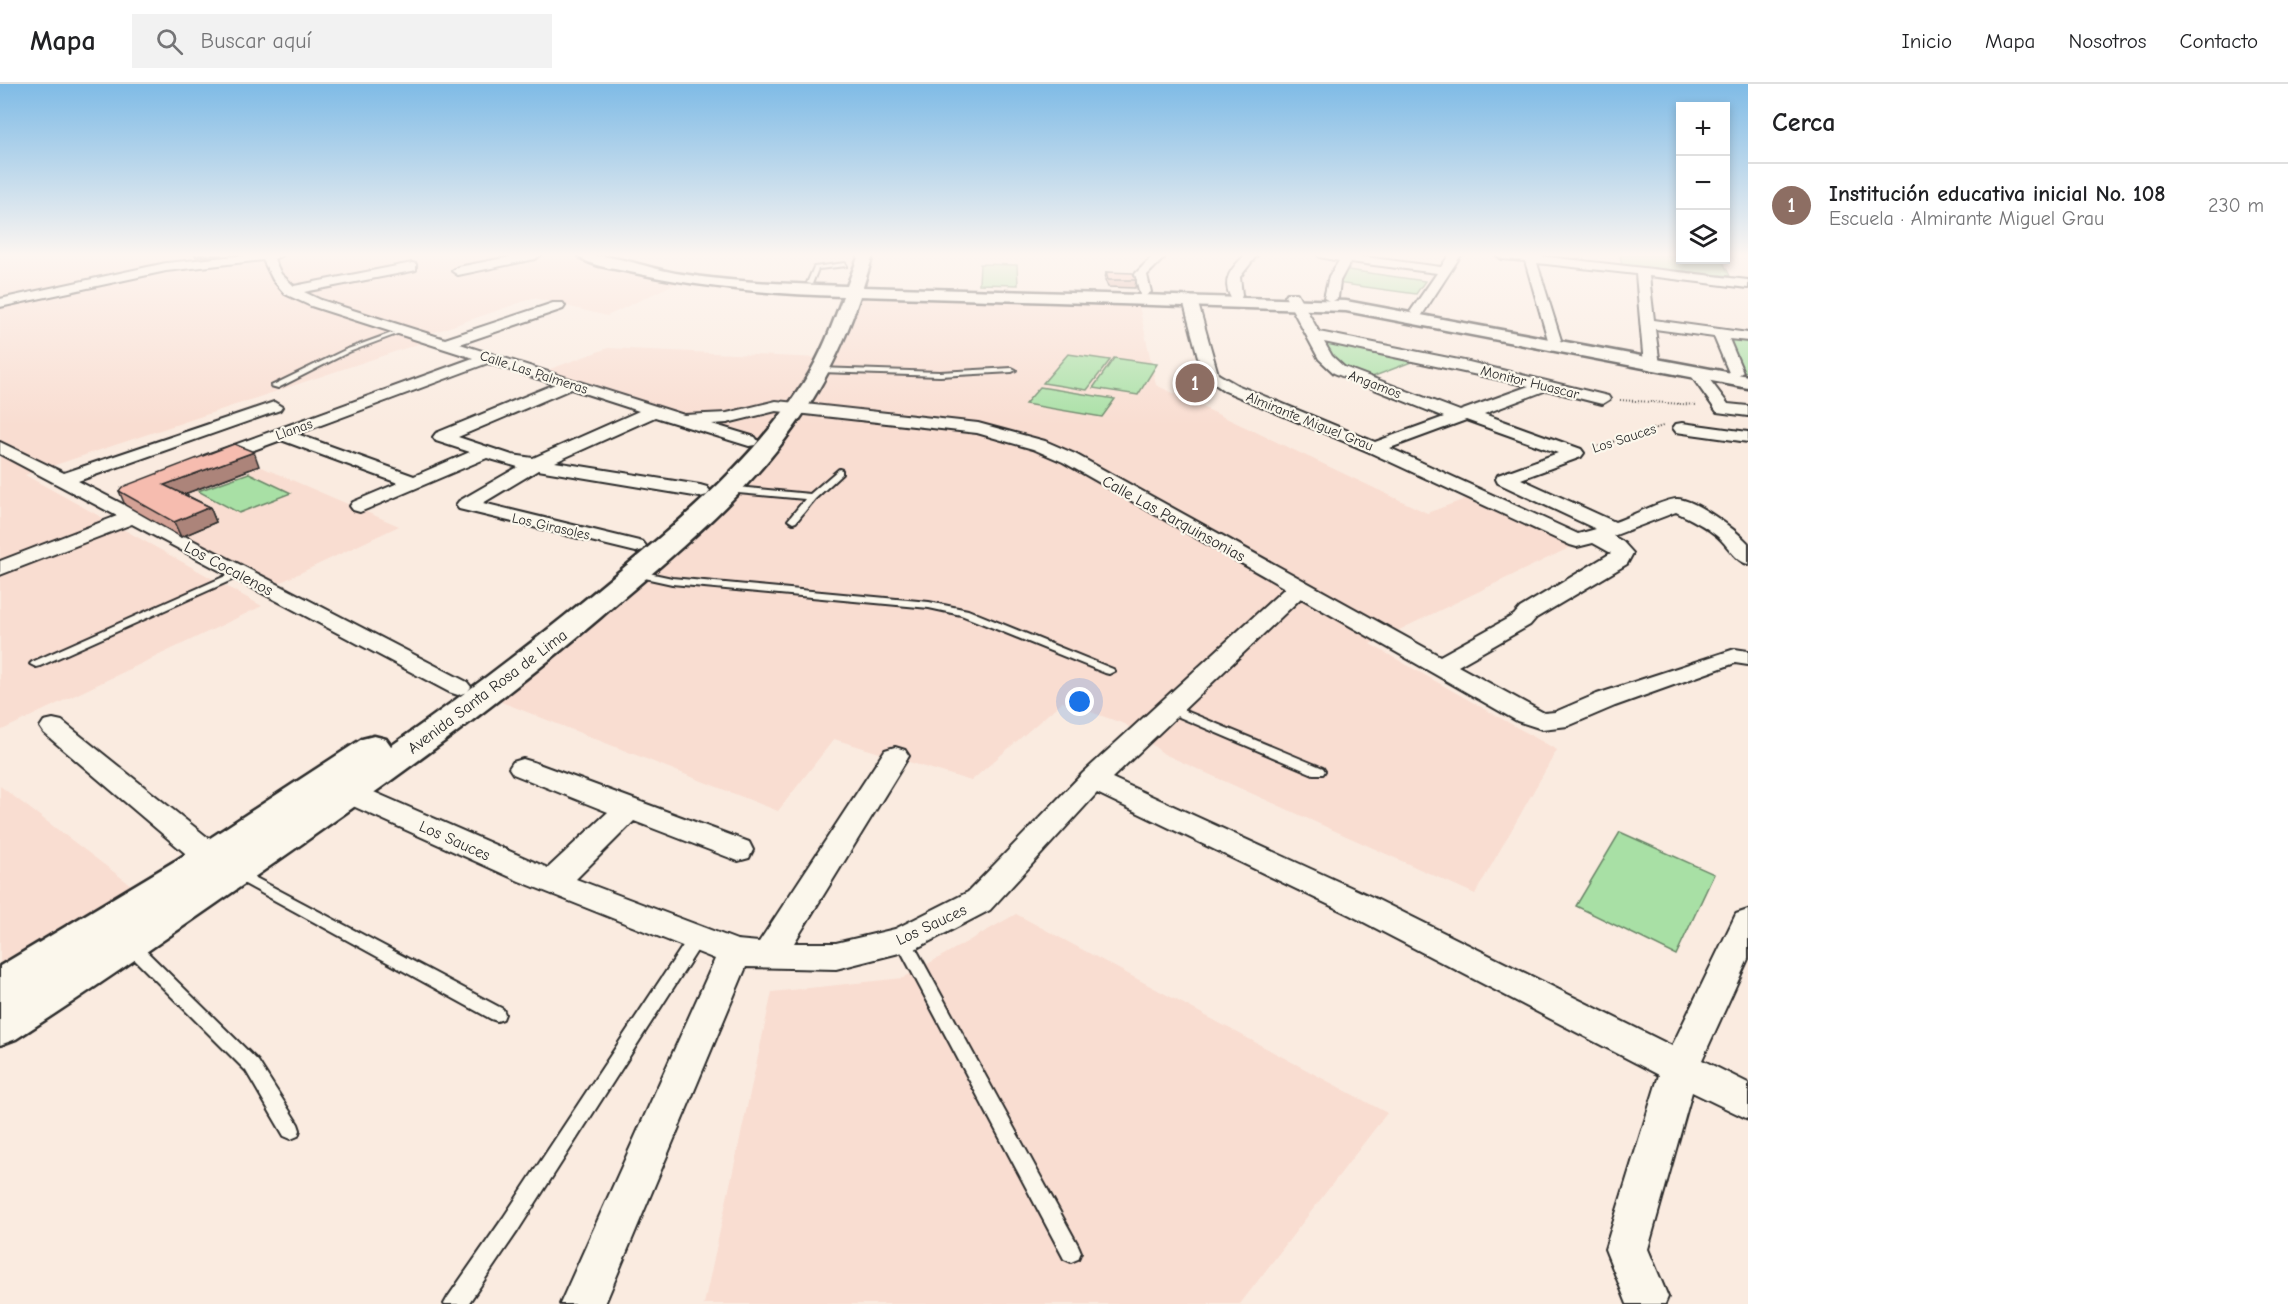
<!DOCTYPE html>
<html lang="es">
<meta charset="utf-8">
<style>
body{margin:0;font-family:"Comic Neue",sans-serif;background:#f2f2f2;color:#202124}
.controls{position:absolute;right:18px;top:18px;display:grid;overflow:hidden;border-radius:0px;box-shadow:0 3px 9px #0003}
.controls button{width:54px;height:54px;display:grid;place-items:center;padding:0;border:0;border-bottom:2px solid #e0e0e0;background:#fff;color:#202124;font:30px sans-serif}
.you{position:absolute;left:1080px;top:618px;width:21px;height:21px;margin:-15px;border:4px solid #fff;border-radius:50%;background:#1a73e8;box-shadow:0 0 0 9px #1a73e833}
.badge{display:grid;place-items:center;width:39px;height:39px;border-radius:50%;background:#2b2b2b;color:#fff;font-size:20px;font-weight:700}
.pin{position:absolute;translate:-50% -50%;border:3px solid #fff;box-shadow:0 2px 6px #0006}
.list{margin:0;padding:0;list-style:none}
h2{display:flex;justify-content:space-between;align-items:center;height:78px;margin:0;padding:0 24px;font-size:26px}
h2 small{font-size:20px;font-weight:400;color:#757577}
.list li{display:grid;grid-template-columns:39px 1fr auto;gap:18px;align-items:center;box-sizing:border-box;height:84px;padding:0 24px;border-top:2px solid #e0e0e0}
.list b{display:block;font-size:22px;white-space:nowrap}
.list p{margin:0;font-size:20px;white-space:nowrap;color:#757577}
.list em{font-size:20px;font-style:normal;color:#757577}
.icon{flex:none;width:33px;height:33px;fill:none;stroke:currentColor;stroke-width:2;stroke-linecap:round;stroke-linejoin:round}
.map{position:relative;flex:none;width:1748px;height:1220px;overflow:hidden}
header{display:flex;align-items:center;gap:36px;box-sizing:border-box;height:84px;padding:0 30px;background:#fff;border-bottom:2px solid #e0e0e0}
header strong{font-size:28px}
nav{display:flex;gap:33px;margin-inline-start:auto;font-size:21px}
.search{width:420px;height:54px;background:#f2f2f2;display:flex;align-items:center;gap:15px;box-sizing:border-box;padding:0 21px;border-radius:0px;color:#757577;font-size:22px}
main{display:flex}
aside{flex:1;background:#fff}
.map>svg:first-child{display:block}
.built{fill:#f9ddd1}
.green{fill:#a8e0a5;stroke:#6a8668;stroke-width:1.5}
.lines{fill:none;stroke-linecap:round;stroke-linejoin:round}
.lane-casing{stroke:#2b2b2b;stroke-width:4}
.street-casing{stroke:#2b2b2b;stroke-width:4}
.secondary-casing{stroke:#2b2b2b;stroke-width:5}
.path{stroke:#2b2b2b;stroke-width:2;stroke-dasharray:1 2;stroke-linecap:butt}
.lane{fill:#fbf7ec;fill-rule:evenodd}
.street{fill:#fbf7ec;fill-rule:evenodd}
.secondary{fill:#fbf7ec;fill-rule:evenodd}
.wall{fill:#d4a296;stroke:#2b2b2b;stroke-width:1.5}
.shaded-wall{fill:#ac847a;stroke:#2b2b2b;stroke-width:1.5}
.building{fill:#f6bcaf;stroke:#2b2b2b;stroke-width:1.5}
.labels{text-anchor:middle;stroke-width:4.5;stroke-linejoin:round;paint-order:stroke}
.far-street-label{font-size:14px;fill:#2b2b2b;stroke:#fbf7ec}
.street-label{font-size:16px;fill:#2b2b2b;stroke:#fbf7ec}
</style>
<header>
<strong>Mapa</strong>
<div class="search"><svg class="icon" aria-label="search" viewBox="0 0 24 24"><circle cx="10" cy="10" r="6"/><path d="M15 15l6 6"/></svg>Buscar aquí</div>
<nav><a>Inicio</a><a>Mapa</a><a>Nosotros</a><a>Contacto</a></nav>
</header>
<main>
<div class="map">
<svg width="1748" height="1220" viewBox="0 0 1748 1220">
<rect width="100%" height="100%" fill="#faebe0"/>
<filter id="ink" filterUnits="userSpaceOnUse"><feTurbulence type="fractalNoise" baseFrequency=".0167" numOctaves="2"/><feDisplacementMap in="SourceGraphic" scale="12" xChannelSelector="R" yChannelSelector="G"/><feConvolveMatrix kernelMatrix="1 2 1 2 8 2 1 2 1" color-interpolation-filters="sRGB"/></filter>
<g filter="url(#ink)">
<g class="built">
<polygon points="0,171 603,171 689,193 607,232 534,214 429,250 421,259 25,391 262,522 0,647"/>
<polygon points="845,205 1137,212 1156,301 1427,429 1468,414 1573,462 1370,560 1557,666 1475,810 1164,670 1125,640 1062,618 971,697 834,655 778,727 471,606 569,536 694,424 761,357 542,288 608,264 819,274 832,253"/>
<polygon points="259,382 399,442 279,499 181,453 125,421 129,418"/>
<polygon points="0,702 131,801 154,827 0,922"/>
<polygon points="1016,830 1387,1029 1240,1220 704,1220 772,908 903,894"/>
</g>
<g class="green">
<polygon points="1620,171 1680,171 1680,176 1722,176 1730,192 1622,181"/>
<polygon points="980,180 1017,181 1018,201 979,200"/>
<polygon points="1341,185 1425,197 1416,210 1336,199"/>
<polygon points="1726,252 1748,255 1748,288 1741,287"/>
<polygon points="1323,257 1419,275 1367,295 1336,281"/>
<polygon points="1068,270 1110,276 1087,306 1043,299"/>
<polygon points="1114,274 1157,280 1138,311 1093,304"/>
<polygon points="1040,303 1115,315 1102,333 1025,320"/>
<polygon points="249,389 291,409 239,429 198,407"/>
<polygon points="1620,748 1714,790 1676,871 1576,822"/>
</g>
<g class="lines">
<g class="lane-casing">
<g id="lane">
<polygon points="845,179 847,182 818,185 812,200 807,199 814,183"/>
<polygon points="400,246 405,247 349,268 278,304 271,302 345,266"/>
<polygon points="818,284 940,288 1012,284 1016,286 1012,288 940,292 821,288 817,286"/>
<polygon points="839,385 842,386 842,390 815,415 796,438 793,439 788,436 805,415 727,408 723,405 727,402 810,410"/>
<polygon points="239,486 243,487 243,491 40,582 36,583 30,580 32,578"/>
<polygon points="635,486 672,494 929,518 968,526 1113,585 1115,587 1109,590 1105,589 961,531 929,524 672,500 631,491 631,487"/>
<polygon points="1169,620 1323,684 1325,687 1323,690 1313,690 1165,627 1163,624 1165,621"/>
<polygon points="237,784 503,925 505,930 503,935 497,937 491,935 232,793 230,789 232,785"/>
<polygon points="696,849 702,851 704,855 702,859 517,1148 468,1220 444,1220 448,1213 503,1134 690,851"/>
<polygon points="903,850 909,852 1078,1161 1081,1168 1078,1175 1071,1178 1064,1175 895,856 897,852"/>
<polygon points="129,854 135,856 258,977 298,1040 300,1046 298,1052 291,1055 284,1052 246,987 123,864 121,860 123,856"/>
</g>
</g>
<g class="street-casing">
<g id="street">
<path d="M246,171H283L274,175L281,190L294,202L412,179L416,180V186L412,187L304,208L321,216L445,255L553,219H563L565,222L563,225L460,260L684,331L727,329L776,317L796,319L978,339L1045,357L1075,370L1440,572L1514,531L1520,524L1611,469L1593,459L1577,463L1570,461L1369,368L1225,307L1203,292L1183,216L1190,212L1197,216L1218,290L1237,301L1375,358L1444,333L1334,289L1319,275L1285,212L1287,209H1297L1319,248L1469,278L1608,312L1610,315L1602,320L1547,306L1484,330L1581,365L1584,369L1581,373L1521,395L1615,438C1630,433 1664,415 1677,415C1695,415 1736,446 1748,459V480C1735,477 1728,461 1717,452C1705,442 1691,435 1676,428L1613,452L1623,458L1633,469L1627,480L1536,534L1530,541L1458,582L1544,629L1555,628L1597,610L1735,565L1748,567V581L1735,579L1615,622L1568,642L1542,645L1517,637L1301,514L1112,694L1372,813L1672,962L1736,830L1748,826V875L1702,976L1748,999V1035L1692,1008L1648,1165L1668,1213L1665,1220H1627L1605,1165L1659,991L1350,831L1097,709L990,826L915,865L836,885L746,883L605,1220H560L715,875L519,797L324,709L320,702L324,695L334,692L344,695L548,784L608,728L513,690L509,684L513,678L523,675L533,678L749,758L753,766L749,774L738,777L634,737L576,795L737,856L759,858L885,666L895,663L905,666L909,672L794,859H836L895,845L968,808L1083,689L1285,504L1063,378L1033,365L977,349L796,329L776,327L727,339L712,340L755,353L758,357L755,361L749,362L655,333L555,378L700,401L707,403L710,407L707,411L700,413L538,386L483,419L643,458L646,462L643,466L636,468L459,425L456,421L459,417L518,383L487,374L360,428L353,426L350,422L353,418L398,399L281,356L216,380H204L201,376L204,372L473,274L311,222L285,210L273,196L263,176L166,187L0,223V215L166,179ZM1324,258L1529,302L1460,327L1344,283L1332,272ZM488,279L555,300L436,349L433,353L436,357L470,368L414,392L297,350ZM571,305L639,327L533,374L512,371L458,353ZM1466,336L1558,369L1498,391L1496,395L1498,399L1596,445L1578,450L1390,364Z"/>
<polygon points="519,171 541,171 535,175 458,191 452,187 458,183"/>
<polygon points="1154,171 1167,171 1147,191 1151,208 1145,212 1140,211 1135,190"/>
<path d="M1245,171H1257L1240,193L1242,211L1241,214H1231C1221,195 1232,184 1245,171Z"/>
<polygon points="1318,171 1350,171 1441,183 1449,171 1461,171 1422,231 1417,232 1410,228 1437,189 1350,178 1340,197 1338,214 1331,218 1324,214 1329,192 1339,177 1320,173"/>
<polygon points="1496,171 1531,171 1748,196 1748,204 1649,192 1654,236 1748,249 1748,257 1729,255 1743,288 1735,293 1730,291 1714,253 1655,245 1660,281 1652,286 1647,284 1644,281 1636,190 1537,179 1561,256 1554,260 1549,259 1525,177 1502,175"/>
<polygon points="1698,285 1703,287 1728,320 1748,322 1748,332 1717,328 1690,290"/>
<polygon points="274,318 282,323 280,326 78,397 467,598 471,603 467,608 458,611 449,608 132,440 0,491 0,477 117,432 0,370 0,358 64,389"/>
<polygon points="1682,339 1748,348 1748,358 1676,348 1673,344 1676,340"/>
<polygon points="53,635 62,637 207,753 224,763 228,771 224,779 213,782 185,769 44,649 40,643 44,637"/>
</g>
</g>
<g class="secondary-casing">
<path id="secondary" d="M578,171C613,169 648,185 682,190C736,199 792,200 847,202L859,171H873L863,203L1346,217L1748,292V304L1346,227L860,212C842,267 818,313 783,358C732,424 665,478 601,533C491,627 372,711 253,794C175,848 97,903 16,955L0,961V882L175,777L362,655L374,652L386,655L391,662C470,607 547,548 621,486C689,430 756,372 804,298C821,272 832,242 843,212C769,210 697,203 625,187C611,184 588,182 578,171Z"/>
</g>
<g class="path">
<polyline points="1620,316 1697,321"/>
<polyline points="1593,364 1663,342"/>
</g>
<use href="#lane" class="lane"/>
<use href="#street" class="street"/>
<use href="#secondary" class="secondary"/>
</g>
<g class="wall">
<polygon points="1106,188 1136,196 1135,204 1108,203 1105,196"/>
<polygon points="259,382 184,410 210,423 216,438 181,453 125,421 119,407"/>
</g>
<g class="shaded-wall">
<polygon points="195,171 223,171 196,173"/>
<polygon points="254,368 259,382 171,415 164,401"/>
<polygon points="210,423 216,438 181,453 174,438"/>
</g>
<g class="building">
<polygon points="1106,188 1133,189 1136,196 1108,196"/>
<polygon points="234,360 254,368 164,401 210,423 174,438 119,407 122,403"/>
</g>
</g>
<linearGradient id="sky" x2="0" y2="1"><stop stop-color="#7fbbe6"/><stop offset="0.5" stop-color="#fdf6f1"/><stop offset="1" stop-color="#fdf6f1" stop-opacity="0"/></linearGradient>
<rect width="1748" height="342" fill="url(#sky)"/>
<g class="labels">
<g class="far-street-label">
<text transform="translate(534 288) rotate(18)" y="5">Calle Las Palmeras</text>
<text transform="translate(1530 298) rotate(14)" y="5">Monitor Huascar</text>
<text transform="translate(1375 300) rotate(21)" y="5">Angamos</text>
<text transform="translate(1310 337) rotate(22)" y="5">Almirante Miguel Grau</text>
<text transform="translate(294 345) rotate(-20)" y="5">Llanas</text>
<text transform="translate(1624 354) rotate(-18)" y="5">Los Sauces</text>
<text transform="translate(551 442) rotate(13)" y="5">Los Girasoles</text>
</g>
<g class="street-label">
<text transform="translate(1174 434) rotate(29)" y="6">Calle Las Parquinsonias</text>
<text transform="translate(229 484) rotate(28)" y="6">Los Cocalenos</text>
<text transform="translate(487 607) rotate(-37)" y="6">Avenida Santa Rosa de Lima</text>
<text transform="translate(455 756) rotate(24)" y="6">Los Sauces</text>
<text transform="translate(931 840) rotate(-25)" y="6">Los Sauces</text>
</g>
</g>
</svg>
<div class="controls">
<button>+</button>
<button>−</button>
<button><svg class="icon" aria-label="layers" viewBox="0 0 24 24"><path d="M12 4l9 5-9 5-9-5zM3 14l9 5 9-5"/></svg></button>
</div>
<div class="you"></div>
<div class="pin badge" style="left:1195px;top:299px;background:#8d6e63">1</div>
</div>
<aside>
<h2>Cerca<small></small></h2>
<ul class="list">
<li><span class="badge" style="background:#8d6e63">1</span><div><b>Institución educativa inicial No. 108</b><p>Escuela · Almirante Miguel Grau</p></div><em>230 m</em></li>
</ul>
</aside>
</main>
